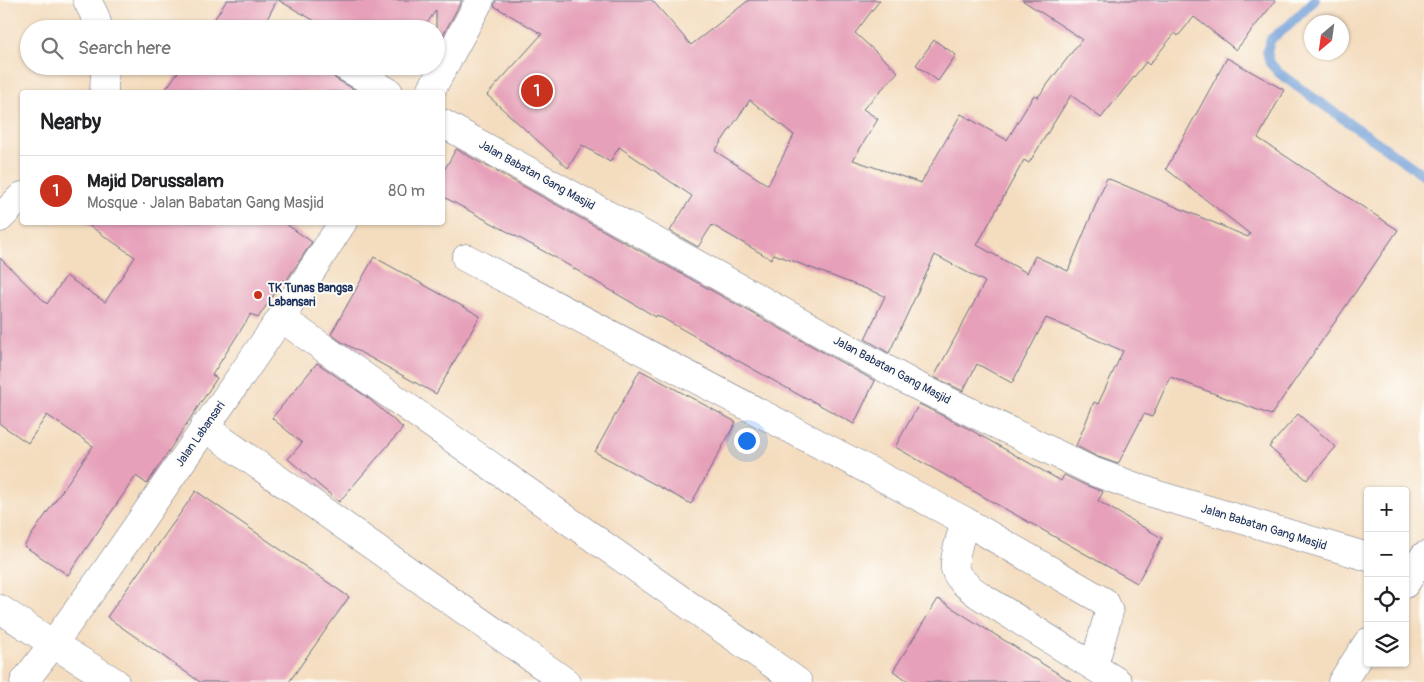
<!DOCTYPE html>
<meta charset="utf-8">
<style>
body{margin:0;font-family:Pangolin,sans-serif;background:#f6f6f6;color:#202124}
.controls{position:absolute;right:15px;bottom:15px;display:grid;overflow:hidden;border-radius:5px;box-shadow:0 1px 4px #0004}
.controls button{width:45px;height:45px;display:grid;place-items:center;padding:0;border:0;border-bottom:1px solid #e0e0e0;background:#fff;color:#202124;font:25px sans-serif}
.compass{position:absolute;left:1304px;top:15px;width:45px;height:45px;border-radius:50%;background:#fff;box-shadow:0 1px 4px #0004;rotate:209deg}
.you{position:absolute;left:746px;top:440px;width:18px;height:18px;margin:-12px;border:4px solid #fff;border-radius:50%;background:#1a73e8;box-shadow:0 0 0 8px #1a73e833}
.badge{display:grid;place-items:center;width:32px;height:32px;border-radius:50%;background:#c8321e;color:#fff;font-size:16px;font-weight:700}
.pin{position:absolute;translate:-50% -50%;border:2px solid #fff;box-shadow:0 1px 5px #0006}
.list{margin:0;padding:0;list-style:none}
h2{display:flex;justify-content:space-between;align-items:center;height:65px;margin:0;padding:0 20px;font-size:21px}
h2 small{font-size:16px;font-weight:400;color:#757577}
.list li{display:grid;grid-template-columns:32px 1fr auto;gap:15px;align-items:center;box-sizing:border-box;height:70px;padding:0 20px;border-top:1px solid #e0e0e0}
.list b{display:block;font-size:19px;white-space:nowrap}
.list p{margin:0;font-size:16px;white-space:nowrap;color:#757577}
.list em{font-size:16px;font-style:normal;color:#757577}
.icon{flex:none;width:28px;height:28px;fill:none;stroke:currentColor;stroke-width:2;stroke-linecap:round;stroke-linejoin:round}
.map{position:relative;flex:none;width:1424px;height:682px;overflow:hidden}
.search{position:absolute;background:#fff;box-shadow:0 1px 4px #0004;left:20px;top:20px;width:425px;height:55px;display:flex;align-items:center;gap:12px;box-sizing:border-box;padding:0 18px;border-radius:28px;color:#757577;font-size:19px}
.panel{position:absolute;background:#fff;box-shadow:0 1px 4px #0004;left:20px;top:90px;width:425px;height:135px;border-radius:5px}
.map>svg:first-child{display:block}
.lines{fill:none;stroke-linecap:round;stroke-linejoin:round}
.stream{stroke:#6e9cd6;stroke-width:10}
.building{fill:#e6a0b9;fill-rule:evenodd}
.street-casing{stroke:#676c80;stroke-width:29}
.street{stroke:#fff;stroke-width:28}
.poi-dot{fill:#c8321e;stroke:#fdfcf7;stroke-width:2}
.labels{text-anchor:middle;stroke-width:4;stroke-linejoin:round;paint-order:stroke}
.street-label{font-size:12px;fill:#1b2f5e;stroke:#fdfcf7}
.poi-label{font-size:12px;font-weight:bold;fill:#1b2f5e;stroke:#fdfcf7;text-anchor:start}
</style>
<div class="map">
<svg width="1424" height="682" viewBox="0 0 1424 682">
<rect width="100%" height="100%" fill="#fdfcf7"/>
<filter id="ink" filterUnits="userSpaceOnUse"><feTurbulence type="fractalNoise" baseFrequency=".02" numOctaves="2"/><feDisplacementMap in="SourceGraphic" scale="10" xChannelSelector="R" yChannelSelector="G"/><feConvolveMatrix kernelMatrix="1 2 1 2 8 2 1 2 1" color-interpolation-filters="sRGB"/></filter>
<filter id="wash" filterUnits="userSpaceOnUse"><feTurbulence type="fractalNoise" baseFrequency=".0096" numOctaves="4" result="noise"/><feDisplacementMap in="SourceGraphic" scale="20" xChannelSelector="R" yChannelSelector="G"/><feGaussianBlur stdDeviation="1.12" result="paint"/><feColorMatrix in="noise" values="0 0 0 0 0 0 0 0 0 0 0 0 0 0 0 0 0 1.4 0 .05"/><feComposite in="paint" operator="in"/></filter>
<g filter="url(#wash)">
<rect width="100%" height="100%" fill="#f4ddbf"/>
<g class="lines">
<polyline class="stream" points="1315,0 1288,26 1271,39 1267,51 1270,63 1279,73 1298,87 1424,175"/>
</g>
<g id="blocks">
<g class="building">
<polygon points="227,0 277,0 262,29 208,29"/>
<polygon points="278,0 462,0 436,48 436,10 423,29 329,29"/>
<path d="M496,0H652L691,45L749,0H880L855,33L898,72L863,109L878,119L853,160L921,183L961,114L1007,140L1034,95L1038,97L1082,39L1022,0H1276L1236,50L1194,17L1178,36L1175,33L1149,65L1146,62L1101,118L1071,95L1029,163L1024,160L977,245L1027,273L1035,256L1068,271L1107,178L1248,237L1250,234L1166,169L1227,58L1284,90L1258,138L1398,230L1271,415L1170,377L1152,417L1144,414L1118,464L1098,457L1076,446L1094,402L1098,404L1123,351L1046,318L1012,383L977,364L963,391L934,377L985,282L935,255L889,353L865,339L885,296L774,254L771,259L712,225L698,247L670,231L692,196L619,147L610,162L582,145L568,168L487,95L542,34L494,6ZM750,100L794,135L768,185L715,151Z"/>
<polygon points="934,40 956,55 938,81 916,65"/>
<polygon points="182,66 328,66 330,73 336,79 359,92 164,92"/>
<polygon points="456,149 875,381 854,424 809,399 808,400 657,315 656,317 556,258 442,196 442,174"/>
<polygon points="84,222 283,222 312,242 286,281 284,279 258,318 251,314 212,375 217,378 147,484 136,476 68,575 24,546 93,446 47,415 28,443 0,424 0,258 47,304 66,276 105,302 135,257"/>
<polygon points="374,257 480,316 436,394 340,341 331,334"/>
<polygon points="317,363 368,398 403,428 339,502 288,459 302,443 272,418"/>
<polygon points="640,370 736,422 691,504 595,452"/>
<polygon points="919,404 969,429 1061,481 1064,475 1085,485 1103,492 1098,501 1162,538 1137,583 895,447"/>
<polygon points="1298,414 1336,447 1307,480 1269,447"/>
<polygon points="196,491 349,597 289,682 200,682 107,617"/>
<polygon points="938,599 981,626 1072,682 910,682 893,671"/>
</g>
</g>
</g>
<g filter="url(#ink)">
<use href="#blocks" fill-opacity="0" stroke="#676c80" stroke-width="1"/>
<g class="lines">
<g class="street-casing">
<g id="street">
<polyline points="87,0 95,16 99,29"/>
<polyline points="344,66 389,92"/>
<polyline points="104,92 105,66"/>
<polyline points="430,92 480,0"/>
<polyline points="442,123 913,384 1092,471 1158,495 1368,557"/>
<polyline points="0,218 22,196"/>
<polyline points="466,258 965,521 1105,602 1109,612 1094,666"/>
<polyline points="281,318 798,682"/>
<polyline points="204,427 566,682"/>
<path d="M965,521C962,533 953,557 955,569C957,579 971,589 979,595L1118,682"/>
<polyline points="1405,584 1424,556"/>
<polyline points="0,609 53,644 115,682"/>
<polyline points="24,682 53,644 103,575 281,318 343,222"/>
<polyline points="1342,682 1368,642"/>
</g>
</g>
<use href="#street" class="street"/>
</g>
</g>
<circle class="poi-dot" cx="258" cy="295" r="5"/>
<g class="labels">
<g class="street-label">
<text transform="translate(537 175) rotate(29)" y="4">Jalan Babatan Gang Masjid</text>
<text transform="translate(892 370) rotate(28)" y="4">Jalan Babatan Gang Masjid</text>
<text transform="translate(200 434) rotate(-55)" y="4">Jalan Labansari</text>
<text transform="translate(1264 527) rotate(17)" y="4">Jalan Babatan Gang Masjid</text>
</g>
<g class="poi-label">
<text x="268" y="292">TK Tunas Bangsa<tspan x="268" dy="14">Labansari</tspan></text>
</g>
</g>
</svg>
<div class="controls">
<button>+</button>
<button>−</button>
<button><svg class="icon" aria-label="locate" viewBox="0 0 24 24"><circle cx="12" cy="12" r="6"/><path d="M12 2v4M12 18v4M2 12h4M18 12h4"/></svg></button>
<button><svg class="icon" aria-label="layers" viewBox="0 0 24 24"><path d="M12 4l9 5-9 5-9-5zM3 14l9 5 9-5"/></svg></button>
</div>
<svg class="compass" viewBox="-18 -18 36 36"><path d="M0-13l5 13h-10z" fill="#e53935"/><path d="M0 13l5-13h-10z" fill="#757577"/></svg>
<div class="you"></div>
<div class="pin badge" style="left:537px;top:91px">1</div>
<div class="search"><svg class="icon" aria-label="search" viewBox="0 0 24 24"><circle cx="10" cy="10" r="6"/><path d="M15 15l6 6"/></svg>Search here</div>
<section class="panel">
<h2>Nearby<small></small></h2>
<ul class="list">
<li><span class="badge">1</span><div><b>Majid Darussalam</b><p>Mosque · Jalan Babatan Gang Masjid</p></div><em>80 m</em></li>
</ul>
</section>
</div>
